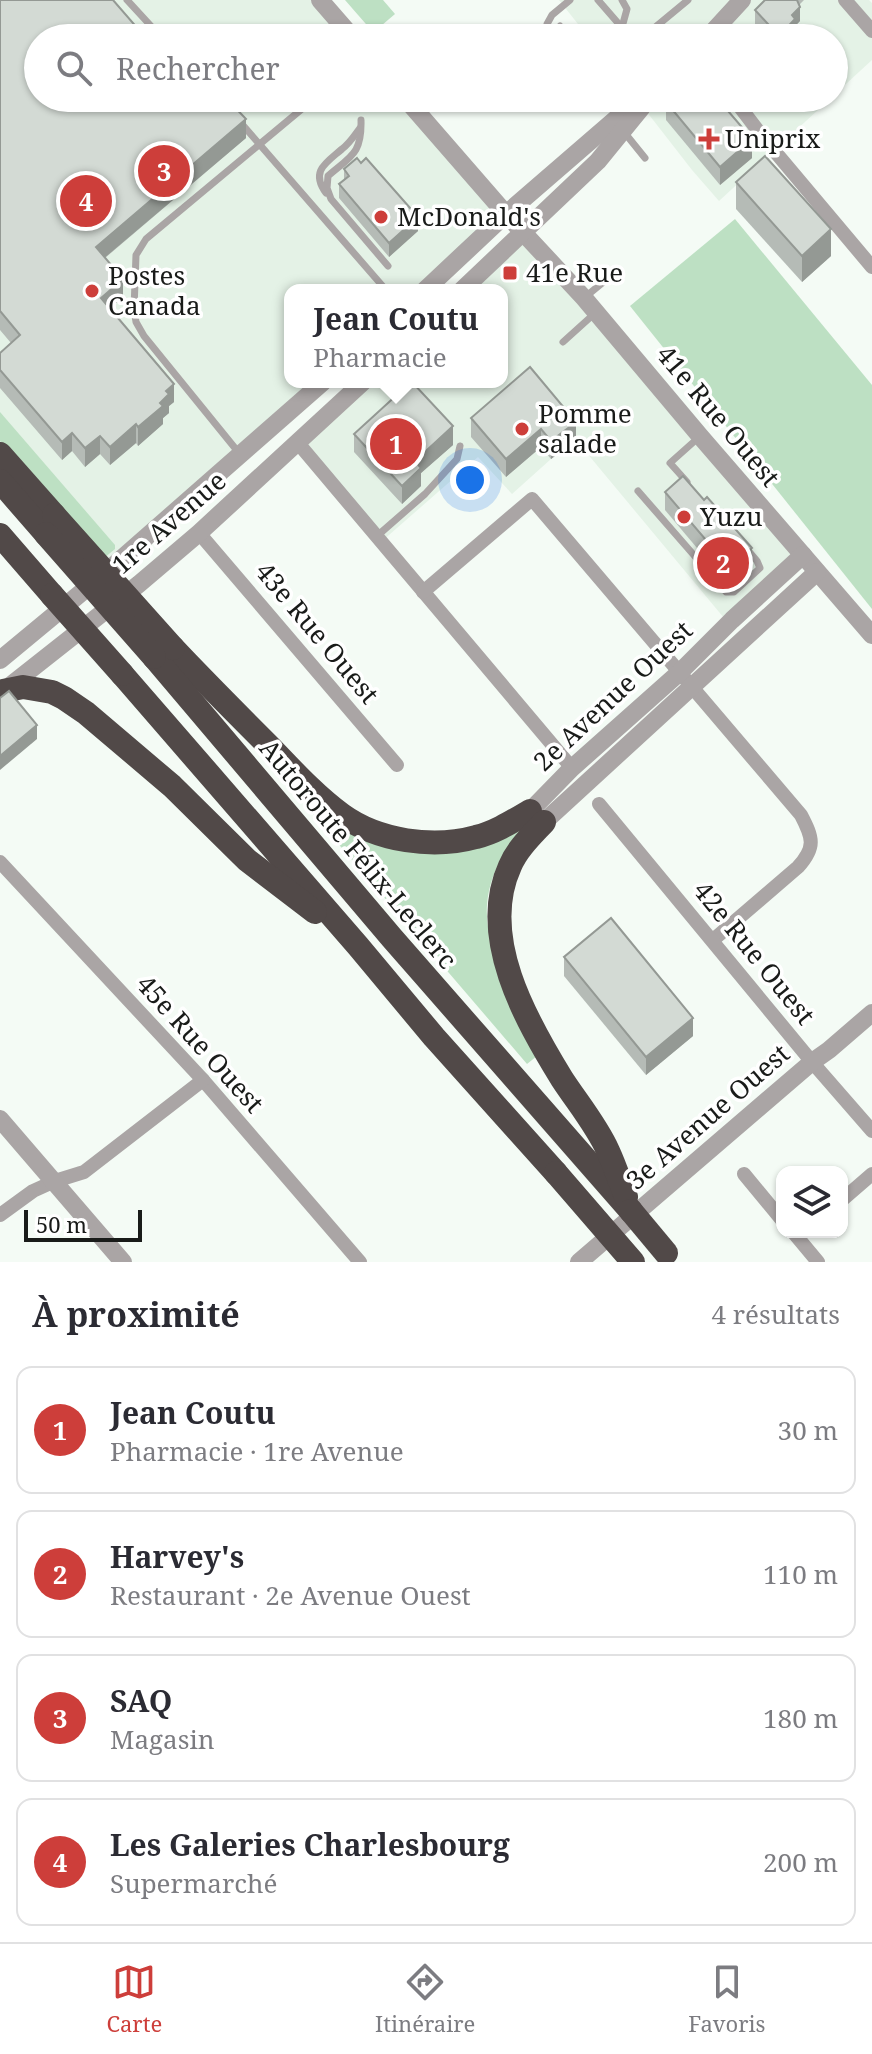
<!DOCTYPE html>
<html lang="fr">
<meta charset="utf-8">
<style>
body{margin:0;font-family:"Noto Serif",serif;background:#f7f7f7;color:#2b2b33}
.controls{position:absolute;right:24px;bottom:24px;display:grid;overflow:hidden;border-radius:16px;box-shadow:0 2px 6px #0004}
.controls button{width:72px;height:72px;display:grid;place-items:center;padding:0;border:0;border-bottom:2px solid #e1e1e2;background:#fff;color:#2b2b33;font:40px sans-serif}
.scale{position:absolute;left:24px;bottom:20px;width:118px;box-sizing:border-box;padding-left:8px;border:4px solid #191b19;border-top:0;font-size:22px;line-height:28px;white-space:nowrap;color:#191b19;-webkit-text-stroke:6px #fff;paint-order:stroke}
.you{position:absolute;left:470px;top:480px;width:28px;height:28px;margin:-20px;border:6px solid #fff;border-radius:50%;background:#1a73e8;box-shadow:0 0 0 12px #1a73e833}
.badge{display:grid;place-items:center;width:52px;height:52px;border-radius:50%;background:#cd3e3a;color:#fff;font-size:26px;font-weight:700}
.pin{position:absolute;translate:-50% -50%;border:4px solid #fff;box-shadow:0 2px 8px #0006}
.popup{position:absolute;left:284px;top:284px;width:224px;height:104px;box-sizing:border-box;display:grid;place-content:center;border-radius:16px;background:#fff;filter:drop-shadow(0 2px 6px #0005);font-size:26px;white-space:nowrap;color:#7c7c81}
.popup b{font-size:30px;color:#2b2b33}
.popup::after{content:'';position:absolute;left:50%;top:100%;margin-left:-16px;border:16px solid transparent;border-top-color:#fff}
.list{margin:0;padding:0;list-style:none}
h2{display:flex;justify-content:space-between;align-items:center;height:104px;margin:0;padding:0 32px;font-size:34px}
h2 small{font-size:26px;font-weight:400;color:#7c7c81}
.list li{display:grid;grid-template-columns:52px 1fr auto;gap:24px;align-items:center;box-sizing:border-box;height:128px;margin:0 16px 16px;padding:0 16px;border:2px solid #e1e1e2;border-radius:16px}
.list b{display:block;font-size:30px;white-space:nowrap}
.list p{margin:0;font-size:26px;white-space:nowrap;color:#7c7c81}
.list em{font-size:26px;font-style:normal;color:#7c7c81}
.icon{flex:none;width:44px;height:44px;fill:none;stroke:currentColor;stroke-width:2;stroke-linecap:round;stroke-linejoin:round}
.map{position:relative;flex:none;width:872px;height:1262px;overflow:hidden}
.search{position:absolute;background:#fff;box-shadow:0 2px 6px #0004;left:24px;right:24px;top:24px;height:88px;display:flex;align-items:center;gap:20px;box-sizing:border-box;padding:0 28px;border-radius:44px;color:#7c7c81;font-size:30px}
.sheet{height:680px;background:#fff}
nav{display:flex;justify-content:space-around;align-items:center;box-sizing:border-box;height:112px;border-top:2px solid #e1e1e2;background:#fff;font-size:22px;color:#7c7c81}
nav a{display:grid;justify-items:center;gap:4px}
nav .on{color:#cd3e3a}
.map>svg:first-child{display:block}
.built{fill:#e4f2e6}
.green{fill:#bde0c3}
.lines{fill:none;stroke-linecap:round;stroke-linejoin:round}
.service{stroke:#aaa5a5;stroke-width:7}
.minor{stroke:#aaa5a5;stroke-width:14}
.tertiary{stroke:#aaa5a5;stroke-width:18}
.motorway{stroke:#514948;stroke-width:24}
.motorway-bridge{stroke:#514948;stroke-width:24}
.wall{fill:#b5bbb6}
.shaded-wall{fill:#949994}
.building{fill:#d3dad4;stroke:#949994;stroke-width:2}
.poi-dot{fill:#cd3e3a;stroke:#fff;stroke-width:3}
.labels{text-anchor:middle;stroke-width:7;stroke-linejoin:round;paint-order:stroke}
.poi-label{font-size:26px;fill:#191b19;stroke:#fff;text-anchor:start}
.street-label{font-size:26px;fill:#191b19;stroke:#fff}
</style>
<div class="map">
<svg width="872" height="1262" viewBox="0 0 872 1262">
<rect width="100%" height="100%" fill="#f4fbf5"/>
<g class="built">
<polygon points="0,0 320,0 353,38 38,38 38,98 405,98 506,214 425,290 290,290 290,382 323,382 111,568 0,454"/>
<polygon points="559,0 869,0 872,3 872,60 834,95 834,38 589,38"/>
<polygon points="636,98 831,98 719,201 692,170"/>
<polygon points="524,232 803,555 729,624 576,440 551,459 512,494 478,457 381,542 298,443 363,382 502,382 502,290 462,290"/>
</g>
<g class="green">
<polygon points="345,0 383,0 395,14 375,31 372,31"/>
<polygon points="735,219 872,385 872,609 630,306"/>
<polygon points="0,412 115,545 115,549 104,558 0,441"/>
<path d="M318,805L373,840L518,828L522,833C511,846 500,858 494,874C477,919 493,952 511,993C520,1014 528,1035 537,1056L527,1064L311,812Z"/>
</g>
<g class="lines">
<g class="service">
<polyline points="127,0 162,38"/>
<polyline points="598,0 631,38"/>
<polyline points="622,0 627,9 622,27"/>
<polyline points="560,26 571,38"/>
<polyline points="552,38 547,24 552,15 570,0"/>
<polyline points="633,38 653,29 688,0"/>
<path d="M361,120C362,154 351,156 328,176L327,188L331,199L388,266"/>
<polyline points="241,123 386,290"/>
<polyline points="624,132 645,158"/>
<path d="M326,193C310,171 326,163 342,149C350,143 354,136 360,128"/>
<polyline points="584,298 607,279"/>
<polyline points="563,342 594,314"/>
<polyline points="239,453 144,336 136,322 134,309 136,255 146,239 315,98"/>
<polyline points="687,482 670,463 698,438"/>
<polyline points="638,491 726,592 734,592 760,568 757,561 746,548"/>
<polyline points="377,536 425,494 457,459 460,446"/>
</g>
<g class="minor">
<polyline points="845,0 872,31"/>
<polyline points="733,98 766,141 872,267"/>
<polyline points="298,443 572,768"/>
<polyline points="199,533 397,765"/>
<path d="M423,592L532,499L801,815C813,838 816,847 798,867L713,940"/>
<polyline points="599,804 812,1062 872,1131"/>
<polyline points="0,862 203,1080 360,1262"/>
<polyline points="744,1174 782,1220"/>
<polyline points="842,1200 872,1174"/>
<polyline points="0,1215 33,1191 55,1181 84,1172 203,1080"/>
<polyline points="793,1232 818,1262"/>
</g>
<g class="tertiary">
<polyline points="320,0 353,38"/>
<polyline points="707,38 742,0"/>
<polyline points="405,98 506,214 584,298 700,436 872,635"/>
<polyline points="425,290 506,214 640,98"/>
<polyline points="462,290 598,161 642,107"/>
<polyline points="0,660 111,568 323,382"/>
<polyline points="6,689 139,584 199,533 363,382"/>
<polyline points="530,811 572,768 680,672 732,620 803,555"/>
<polyline points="544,822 817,572"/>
<polyline points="0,1119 123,1262"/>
<polyline points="579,1262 812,1062 829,1050 872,1013"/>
</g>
<g class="motorway">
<polyline points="0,454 54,515"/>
<polyline points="0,481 46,534"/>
<polyline points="0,535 52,595"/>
<path d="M173,648C205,682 238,715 271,748C293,771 316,796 342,815C378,841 433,849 476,837C496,832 513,821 530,811"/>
<polyline points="154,657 392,938 631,1211"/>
<polyline points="122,674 358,946 434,1037 556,1173"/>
<polyline points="3,691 23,687 52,692 64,698 86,713 172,786 247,860 315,912"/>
<path d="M544,822C532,835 517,849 510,866C478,936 525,1019 562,1079C577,1102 597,1126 608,1151C615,1166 620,1182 626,1197"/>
</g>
<g class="motorway-bridge">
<polyline points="54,515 173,648"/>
<polyline points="46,534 154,657"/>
<polyline points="52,595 122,674"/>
<polyline points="556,1173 633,1262"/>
<polyline points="631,1211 666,1253"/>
</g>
</g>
<g class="wall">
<polygon points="0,0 206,109 246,138 105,258 123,297 110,308 174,402 169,406 169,413 163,418 163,424 138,446 136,443 110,465 100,454 85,467 72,451 62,460 0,388 0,353 11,343 0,330"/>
<polygon points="765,0 804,0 799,5 800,21 795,26 795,33 791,38 768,38 755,24 755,10"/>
<polygon points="666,102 752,158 720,185 666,120"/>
<polygon points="344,169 418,231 389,257 339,198 339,184 344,180"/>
<polygon points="736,182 831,256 802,282 736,209"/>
<polygon points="471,418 576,422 576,440 551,459 541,447 506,477 471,437"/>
<polygon points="354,434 453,445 421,473 421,486 402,504 354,452"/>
<polygon points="665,492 752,567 729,586 665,510"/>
<polygon points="564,957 693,1036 646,1075 564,976"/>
</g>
<g class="shaded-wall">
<polygon points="800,7 800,21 795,26 795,33 791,38 779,38 779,36 792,15"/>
<polygon points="246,119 246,138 96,265 96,247"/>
<polygon points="752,139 752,158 720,185 720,167"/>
<polygon points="418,217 418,231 389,257 389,243"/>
<polygon points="831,229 831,256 802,282 802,256"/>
<polygon points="123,279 123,297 101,316 101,298"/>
<polygon points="174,384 174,402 169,406 169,413 163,418 163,424 138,446 138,427 160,403 166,391"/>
<polygon points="576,422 576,440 551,459 551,441"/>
<polygon points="136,424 136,443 110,465 110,447"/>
<polygon points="453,426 453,445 421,473 421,486 402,504 402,486 415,461"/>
<polygon points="541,429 541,447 506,477 506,459"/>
<polygon points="72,433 72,451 62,460 62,442"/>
<polygon points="100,436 100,454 85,467 85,448"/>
<polygon points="752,548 752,567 729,586 729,567"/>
<polygon points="37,725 37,739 0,770 0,756"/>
<polygon points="693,1018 693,1036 646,1075 646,1057"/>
</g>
<g class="building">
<polygon points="0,0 113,0 146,38 38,38 38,98 196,98 206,109 219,98 226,98 246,119 96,247 123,279 101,298 174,384 166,391 169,394 160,403 163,406 138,427 136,424 110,447 100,436 85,448 72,433 62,442 0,370 0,353 20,335 0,311"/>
<polygon points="765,0 797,0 800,7 792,15 795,19 779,36 755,10"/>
<polygon points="670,98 717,98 752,139 720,167 666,102"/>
<polygon points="765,156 831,229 802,256 736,182"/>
<polygon points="357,158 361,163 366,158 418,217 389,243 339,184 349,176 344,169"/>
<polygon points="530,367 576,422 551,441 541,429 506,459 471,418"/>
<polygon points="411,382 412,382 453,426 415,461 421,468 402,486 354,434"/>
<polygon points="683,476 704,500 707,497 752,548 729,567 665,492"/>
<polygon points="9,691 37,725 0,756 0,698"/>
<polygon points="611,918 693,1018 646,1057 564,957"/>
</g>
<g class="poi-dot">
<path d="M705 127h8v8h8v8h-8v8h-8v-8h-8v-8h8z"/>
<circle cx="381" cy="217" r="8"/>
<rect x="502" y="265" width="16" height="16" rx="4"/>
<circle cx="92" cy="291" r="8"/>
<circle cx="522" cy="429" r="8"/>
<circle cx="684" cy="517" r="8"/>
</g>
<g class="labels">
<g class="poi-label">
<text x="725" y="148">Uniprix</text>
<text x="397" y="226">McDonald's</text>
<text x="526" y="282">41e Rue</text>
<text x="108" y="285">Postes<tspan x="108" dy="30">Canada</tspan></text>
<text x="538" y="423">Pomme<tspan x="538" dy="30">salade</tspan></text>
<text x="700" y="526">Yuzu</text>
</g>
<g class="street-label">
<text transform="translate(718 416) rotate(50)" y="9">41e Rue Ouest</text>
<text transform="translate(169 523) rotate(-41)" y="9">1re Avenue</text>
<text transform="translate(317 633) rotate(50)" y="9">43e Rue Ouest</text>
<text transform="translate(613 696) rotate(-43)" y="9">2e Avenue Ouest</text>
<text transform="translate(358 854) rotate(50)" y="9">Autoroute Félix-Leclerc</text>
<text transform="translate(754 953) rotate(51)" y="9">42e Rue Ouest</text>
<text transform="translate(200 1044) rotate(48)" y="9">45e Rue Ouest</text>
<text transform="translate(708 1117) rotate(-41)" y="9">3e Avenue Ouest</text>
</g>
</g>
</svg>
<div class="controls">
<button><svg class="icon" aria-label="layers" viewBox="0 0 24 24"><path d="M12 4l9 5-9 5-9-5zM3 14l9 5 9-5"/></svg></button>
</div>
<div class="scale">50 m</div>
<div class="you"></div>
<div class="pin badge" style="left:396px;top:444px">1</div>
<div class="popup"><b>Jean Coutu</b>Pharmacie</div>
<div class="pin badge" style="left:723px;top:563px">2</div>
<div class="pin badge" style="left:164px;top:171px">3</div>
<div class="pin badge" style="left:86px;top:201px">4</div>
<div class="search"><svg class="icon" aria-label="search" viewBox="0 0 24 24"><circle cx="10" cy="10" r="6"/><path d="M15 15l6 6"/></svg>Rechercher</div>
</div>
<section class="sheet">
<h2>À proximité<small>4 résultats</small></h2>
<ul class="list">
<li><span class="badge">1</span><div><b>Jean Coutu</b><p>Pharmacie · 1re Avenue</p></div><em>30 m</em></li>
<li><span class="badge">2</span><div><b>Harvey's</b><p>Restaurant · 2e Avenue Ouest</p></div><em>110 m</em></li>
<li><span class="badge">3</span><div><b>SAQ</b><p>Magasin</p></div><em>180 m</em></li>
<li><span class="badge">4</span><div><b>Les Galeries Charlesbourg</b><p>Supermarché</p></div><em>200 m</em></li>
</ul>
</section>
<nav>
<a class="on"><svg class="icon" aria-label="map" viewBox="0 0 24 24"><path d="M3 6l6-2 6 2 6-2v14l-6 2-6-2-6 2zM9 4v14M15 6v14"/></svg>Carte</a>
<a><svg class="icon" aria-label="directions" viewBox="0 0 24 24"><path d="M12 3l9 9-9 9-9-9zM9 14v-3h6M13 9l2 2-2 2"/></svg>Itinéraire</a>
<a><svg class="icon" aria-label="saved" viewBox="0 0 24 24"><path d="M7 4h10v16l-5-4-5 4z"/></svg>Favoris</a>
</nav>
